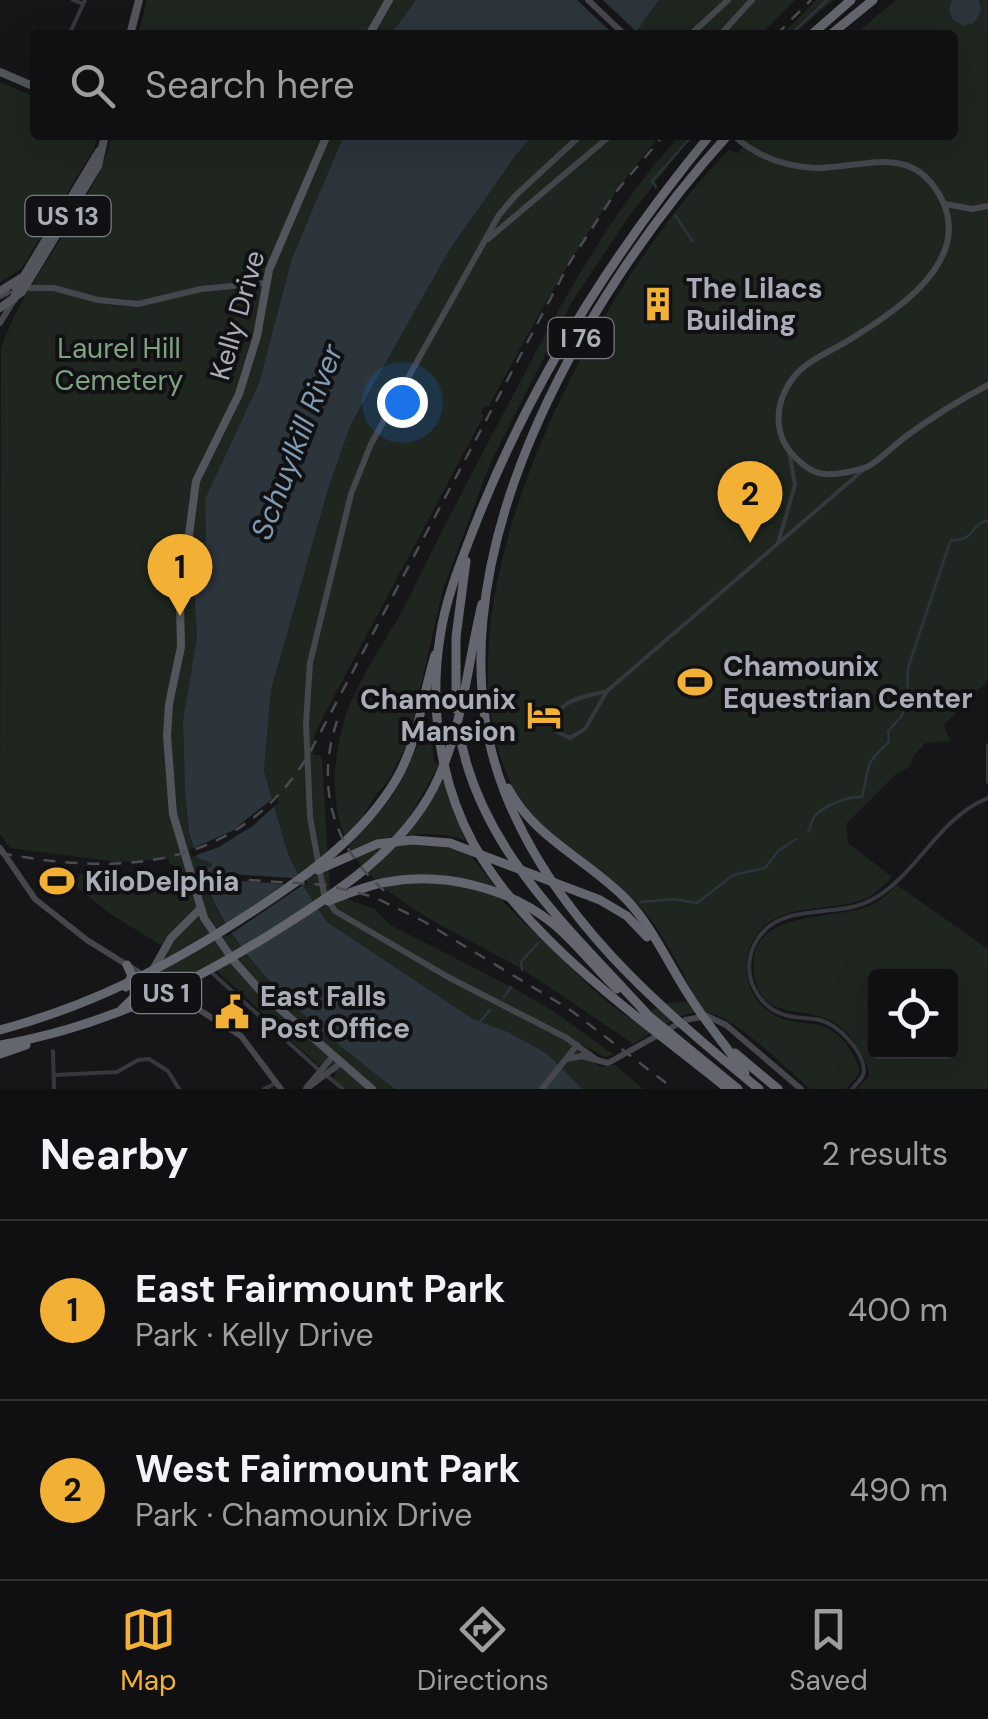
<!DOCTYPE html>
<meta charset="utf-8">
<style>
body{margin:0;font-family:"DM Sans",sans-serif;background:#1e1e20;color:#f1f3f6}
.controls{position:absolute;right:30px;bottom:30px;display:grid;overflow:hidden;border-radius:10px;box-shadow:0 10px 40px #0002}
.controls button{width:90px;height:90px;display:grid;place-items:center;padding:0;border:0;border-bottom:2px solid #303032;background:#101012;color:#f1f3f6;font:50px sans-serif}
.you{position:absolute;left:402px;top:402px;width:35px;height:35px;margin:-25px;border:8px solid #fff;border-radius:50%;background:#1a73e8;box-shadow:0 0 0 15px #1a73e833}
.badge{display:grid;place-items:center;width:65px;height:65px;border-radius:50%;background:#f2b134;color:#111;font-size:32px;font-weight:700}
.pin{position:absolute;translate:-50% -82px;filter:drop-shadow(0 2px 5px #0008)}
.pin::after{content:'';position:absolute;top:52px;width:35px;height:30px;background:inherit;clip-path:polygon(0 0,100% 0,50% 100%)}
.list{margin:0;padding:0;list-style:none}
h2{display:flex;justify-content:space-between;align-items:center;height:130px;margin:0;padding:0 40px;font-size:42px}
h2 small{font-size:32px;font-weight:400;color:#9c9d9f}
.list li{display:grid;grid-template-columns:65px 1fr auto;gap:30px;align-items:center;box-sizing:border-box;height:180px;padding:0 40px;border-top:2px solid #303032}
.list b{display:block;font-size:38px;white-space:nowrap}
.list p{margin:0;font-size:32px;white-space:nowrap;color:#9c9d9f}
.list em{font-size:32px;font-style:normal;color:#9c9d9f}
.icon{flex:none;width:55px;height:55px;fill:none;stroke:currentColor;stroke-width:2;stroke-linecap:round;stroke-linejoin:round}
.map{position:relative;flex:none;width:988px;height:1089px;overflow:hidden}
.search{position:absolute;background:#101012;box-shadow:0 10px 40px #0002;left:30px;right:30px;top:30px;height:110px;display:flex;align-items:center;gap:25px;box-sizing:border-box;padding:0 35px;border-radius:10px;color:#9c9d9f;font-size:38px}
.sheet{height:490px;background:#101012}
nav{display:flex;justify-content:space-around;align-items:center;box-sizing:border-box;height:140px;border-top:2px solid #303032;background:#101012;font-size:28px;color:#9c9d9f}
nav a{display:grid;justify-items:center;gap:5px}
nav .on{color:#f2b134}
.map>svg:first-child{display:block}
.green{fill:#1e261f;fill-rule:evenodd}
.water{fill:#2c353c}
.pier{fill:#161618}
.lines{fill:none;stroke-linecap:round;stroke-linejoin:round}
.stream{stroke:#2c353c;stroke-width:2.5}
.street{stroke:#37383d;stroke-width:4}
.secondary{stroke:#45474d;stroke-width:6}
.primary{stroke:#53555c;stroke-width:8}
.highway{stroke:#63666e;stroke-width:9}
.rail{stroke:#4a4c52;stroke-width:2.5;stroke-dasharray:12 10;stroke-linecap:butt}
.labels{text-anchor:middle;stroke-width:8;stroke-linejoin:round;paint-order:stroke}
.shield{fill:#111113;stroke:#7b7e86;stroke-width:2.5}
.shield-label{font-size:25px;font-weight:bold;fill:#a8adb8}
.poi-label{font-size:28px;font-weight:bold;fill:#a8adb8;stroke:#111113;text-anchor:start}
.street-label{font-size:28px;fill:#a8adb8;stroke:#111113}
.park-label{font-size:28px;fill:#7fa381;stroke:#111113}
.water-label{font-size:30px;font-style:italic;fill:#7f9bb3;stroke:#111113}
</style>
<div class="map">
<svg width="988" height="1089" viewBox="0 0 988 1089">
<rect width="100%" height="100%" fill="#161618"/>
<g class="green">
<polygon points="147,0 416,0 390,35 138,35"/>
<polygon points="659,0 795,0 760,35 634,35"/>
<polygon points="816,0 833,0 793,35 782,35"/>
<path d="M896,0H988V680L944,725L950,741L926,743L914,755L910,767L897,773L846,824L848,843L892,877C883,886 874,896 862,900C825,913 773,901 752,942C738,971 751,1007 781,1018C798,1025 817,1021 833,1031C846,1040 853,1054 860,1068L858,1076L846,1089H810C786,1069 727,1006 696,1012C674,1016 652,1033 633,1044C595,1018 558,992 520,968C471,939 383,903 353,854C329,812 331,760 346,715C361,672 390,636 410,596C444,526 480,457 517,388C564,298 612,210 680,135H692L625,222L572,302L490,464L443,589L408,742L387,783L377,793L362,818L367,823C394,802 407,769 421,738L432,739L434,762L439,765L410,816L418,820L443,781L466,842C448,829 394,835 373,842L453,848L472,857L494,886L474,881L461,885L504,899L503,902L600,996L630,1019L635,1020L665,1003L697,1001C680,967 660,926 633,899C595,861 543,841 516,793C417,612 601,278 729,150L738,153L749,135H953V35H854Z"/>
<polygon points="0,82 35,97 35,135 98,135 94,149 21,269 0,282"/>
<path d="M112,135H344L292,258L259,383L205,499L206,540L194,587L197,637L183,721L185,792L189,832L197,858L212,862V866L201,870C231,966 318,1029 395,1089H346L333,1079L336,1073L332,1068L315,1080L329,1065H318L213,967L172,986L154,975L167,949L109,913L73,884L81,874L143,877L144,873L168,875L174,865L169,864V859L117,862L10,848L0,834L1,348C27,272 92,213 112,135Z"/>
<path d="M534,135H661C589,218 541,310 489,406H485L481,413L484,415L323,717L314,737L313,755H320L322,760L330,893L375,909L390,925L510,986L553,1011L614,1055L604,1057L582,1044L578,1051L600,1067L615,1065L643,1089H583L546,1053L508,1032L473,1019L327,922L304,887L288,854L264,771L271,690L329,486L351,424L450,249L516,155Z"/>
<path d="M897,885L988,949V1089H857L869,1076C869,1065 864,1058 858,1048C850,1035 840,1023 825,1018C795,1007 760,1018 754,973C746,909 828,921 866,907C879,903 888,894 897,885ZM950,976V1052H876V976Z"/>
</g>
<g class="water">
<polygon points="416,0 659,0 634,35 390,35"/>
<polygon points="952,0 979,0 981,10 974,23 964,26 953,20 949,10"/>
<path d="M344,135H534L516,155L450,249L351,424L329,486L271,690L264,771L288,854L304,887L327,922L473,1019L508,1032L546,1053L583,1089H395C318,1029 231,965 201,869L212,866V863L197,858L189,832L185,792L183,721L197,637L194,587L206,540L205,499L259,383L292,258Z"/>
</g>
<g class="pier">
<polygon points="577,0 603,0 640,35 614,35"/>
<polygon points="277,795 279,802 254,825 219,847 191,857 189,850 232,831"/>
<polygon points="197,872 293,878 302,872 308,885 303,885 226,937 220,928 284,884 199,878"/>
</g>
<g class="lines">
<g class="stream">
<polyline points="790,35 827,0"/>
<polyline points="656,187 652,181 693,135"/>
<polyline points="675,215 693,242"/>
<path d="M808,832C811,827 811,821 815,816C824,805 849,796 862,797C870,766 863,765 889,742L888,731L901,717L907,703L908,668L949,545L951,540C976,542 970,522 988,521"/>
<polyline points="641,902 674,899 697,903 733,875 765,868 778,851 796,839"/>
<polyline points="522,970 521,962 538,943"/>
<polyline points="504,997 511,987"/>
<polyline points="478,1024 490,1010"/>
</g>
<g class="street">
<polyline points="73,0 83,4"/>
<polyline points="69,35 85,0"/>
<polyline points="778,543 795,485 789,451"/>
<path d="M607,691C584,697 550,700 556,731L570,738L585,729L607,691L862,471"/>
<polyline points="988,745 988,782"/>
<polyline points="211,972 320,1071"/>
<polyline points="53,1051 54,1089"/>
<polyline points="54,1075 117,1072 138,1060 149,1059 168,1071 179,1089"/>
<polyline points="327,1076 343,1089"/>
<polyline points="264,1089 276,1083"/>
<path d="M852,1089C857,1083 864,1078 864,1070C863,1050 838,1025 820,1020C807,1017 794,1019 782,1014C770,1010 760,1000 754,988C745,969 749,946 764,931C791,903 841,918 873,899C915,877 940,816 988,798"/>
</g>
<g class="secondary">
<polyline points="588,0 625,35"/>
<polyline points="690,35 728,0"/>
<polyline points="720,35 752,0"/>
<polyline points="581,135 515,196 499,215 371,444 351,494 310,663 306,723 310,817 324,894 335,911 448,977 565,1037 597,1060"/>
<path d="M733,135C756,156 784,167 816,168C864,168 915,141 943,202C971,264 892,314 849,340C830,352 807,360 793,378C773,405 773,438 798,460C806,467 813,473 824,474C836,475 858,471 869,466C881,459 893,446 905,437C931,418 959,400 988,385"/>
<polyline points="945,204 972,209 988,206"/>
<polyline points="488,239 611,135"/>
<polyline points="30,288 54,288 98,300 138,304 201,289 265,283"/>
<polyline points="0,296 8,292"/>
<polyline points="0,323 14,300"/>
<polyline points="0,848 35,899 87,940 241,1036 281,1089"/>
<polyline points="566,1059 582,1056 608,1063 685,1020 707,1016 726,1025 801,1089"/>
<polyline points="307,1087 333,1056"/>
<polyline points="306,1089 341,1063"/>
<polyline points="542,1089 577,1045"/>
</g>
<g class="primary">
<polyline points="130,35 139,0"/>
<polyline points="369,35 389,0"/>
<polyline points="0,72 35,87"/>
<polyline points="327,135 269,270 257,336 239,394 196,481 180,604 181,647 169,704 167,736 173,814 204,918 233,960 265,996 372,1089"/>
<polyline points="0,291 21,278"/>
<polyline points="14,299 16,289 99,151"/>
<polyline points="0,308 22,292 98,166 105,135"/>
<polyline points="154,968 171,938 200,909"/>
<polyline points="187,1002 191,982"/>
</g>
<g class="highway">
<polyline points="811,35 851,0"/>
<polyline points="830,35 873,0"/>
<path d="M710,135C615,250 535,376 479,515C464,554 446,595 440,637C429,706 440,782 473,843C527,942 642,1019 728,1089"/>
<path d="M728,135C584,294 418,573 505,793C554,918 658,1007 759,1089"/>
<polyline points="456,709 456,637 466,561"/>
<path d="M458,725C476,846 568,927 647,1014"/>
<path d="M508,788C535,839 587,859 626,899C652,926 669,965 690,997C706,1023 727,1047 745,1073"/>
<polyline points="318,870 377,844 412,840 450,843 600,900 627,916 647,937"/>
<path d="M328,901C348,894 367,885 387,882C442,872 507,887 551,922C575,941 594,967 617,989"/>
<polyline points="126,987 132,976 127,965"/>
<polyline points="122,1009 146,986 149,978"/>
<polyline points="644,1012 738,1089"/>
<path d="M0,1030C93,1005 173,964 253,911C307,876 364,835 397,778C419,739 422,697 435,655"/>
<path d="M0,1045C105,1027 196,982 285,925C342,889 402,849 434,787C463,730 467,665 482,604"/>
<polyline points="735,1053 778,1089"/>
<polyline points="0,1054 26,1045"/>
</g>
<g class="rail">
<polyline points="776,35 811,0"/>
<path d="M337,721C314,790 335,853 392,897"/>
<path d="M0,853C121,876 239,870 309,754L570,262L615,193L664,135"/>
<polyline points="139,873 327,885 374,897 423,921 569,1009 674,1089"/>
</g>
</g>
<defs>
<g id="building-bare" transform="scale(2.7)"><path d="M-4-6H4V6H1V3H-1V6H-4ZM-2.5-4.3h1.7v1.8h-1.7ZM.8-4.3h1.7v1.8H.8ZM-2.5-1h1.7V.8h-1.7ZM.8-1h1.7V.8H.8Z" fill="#f2b134" stroke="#111113" stroke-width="2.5" paint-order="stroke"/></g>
<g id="stadium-bare" transform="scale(2.7)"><path d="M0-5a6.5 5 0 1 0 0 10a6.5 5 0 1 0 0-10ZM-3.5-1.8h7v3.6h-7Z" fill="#f2b134" stroke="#111113" stroke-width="2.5" paint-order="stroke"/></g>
<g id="hotel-bare" transform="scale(2.7)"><path d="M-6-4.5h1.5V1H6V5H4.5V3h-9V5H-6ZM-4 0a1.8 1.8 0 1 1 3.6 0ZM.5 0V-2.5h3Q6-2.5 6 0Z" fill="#f2b134" stroke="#111113" stroke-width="2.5" paint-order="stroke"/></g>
<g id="civic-bare" transform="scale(2.7)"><path d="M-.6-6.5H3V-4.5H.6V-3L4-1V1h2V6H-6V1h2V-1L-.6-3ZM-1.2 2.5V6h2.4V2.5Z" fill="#f2b134" stroke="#111113" stroke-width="2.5" paint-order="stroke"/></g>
</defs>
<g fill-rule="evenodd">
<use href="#building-bare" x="658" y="304"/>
<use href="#stadium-bare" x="695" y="682"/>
<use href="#hotel-bare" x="544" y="715"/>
<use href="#stadium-bare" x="57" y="881"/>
<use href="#civic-bare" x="232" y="1012"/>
</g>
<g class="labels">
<g class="shield">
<rect x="25.5" y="196" width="85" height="40" rx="8"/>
<rect x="548.5" y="318" width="65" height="40" rx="8"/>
<rect x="131" y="973" width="70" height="40" rx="8"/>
</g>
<g class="shield-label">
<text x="68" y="225">US 13</text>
<text x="581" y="347">I 76</text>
<text x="166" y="1002">US 1</text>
</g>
<g class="poi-label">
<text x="686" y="298">The Lilacs<tspan x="686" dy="32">Building</tspan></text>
<text x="723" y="676">Chamounix<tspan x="723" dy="32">Equestrian Center</tspan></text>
<text x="516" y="709" text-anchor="end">Chamounix<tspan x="516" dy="32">Mansion</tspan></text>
<text x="85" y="891">KiloDelphia</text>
<text x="260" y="1006">East Falls<tspan x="260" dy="32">Post Office</tspan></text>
</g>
<g class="street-label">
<text transform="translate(237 315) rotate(-74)" y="10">Kelly Drive</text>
</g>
<g class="park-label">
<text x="119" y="358">Laurel Hill<tspan x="119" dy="32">Cemetery</tspan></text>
</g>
<g class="water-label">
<text transform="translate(297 442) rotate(-69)" y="10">Schuylkill River</text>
</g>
</g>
</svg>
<div class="controls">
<button><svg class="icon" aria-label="locate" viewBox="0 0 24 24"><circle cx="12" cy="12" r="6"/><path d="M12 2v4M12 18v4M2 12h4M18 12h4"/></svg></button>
</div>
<div class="you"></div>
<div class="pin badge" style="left:180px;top:616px">1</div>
<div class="pin badge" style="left:750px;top:543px">2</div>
<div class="search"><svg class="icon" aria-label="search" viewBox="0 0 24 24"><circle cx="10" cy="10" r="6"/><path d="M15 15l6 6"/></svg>Search here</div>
</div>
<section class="sheet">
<h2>Nearby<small>2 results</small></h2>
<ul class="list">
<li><span class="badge">1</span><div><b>East Fairmount Park</b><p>Park · Kelly Drive</p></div><em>400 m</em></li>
<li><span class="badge">2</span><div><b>West Fairmount Park</b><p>Park · Chamounix Drive</p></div><em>490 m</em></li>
</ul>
</section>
<nav>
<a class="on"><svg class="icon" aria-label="map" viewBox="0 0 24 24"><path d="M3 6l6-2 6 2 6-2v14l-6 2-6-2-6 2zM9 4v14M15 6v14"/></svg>Map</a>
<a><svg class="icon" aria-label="directions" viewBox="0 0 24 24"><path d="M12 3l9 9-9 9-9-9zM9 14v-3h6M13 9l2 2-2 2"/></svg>Directions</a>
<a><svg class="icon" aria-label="saved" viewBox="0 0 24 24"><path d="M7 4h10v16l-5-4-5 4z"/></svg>Saved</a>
</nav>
